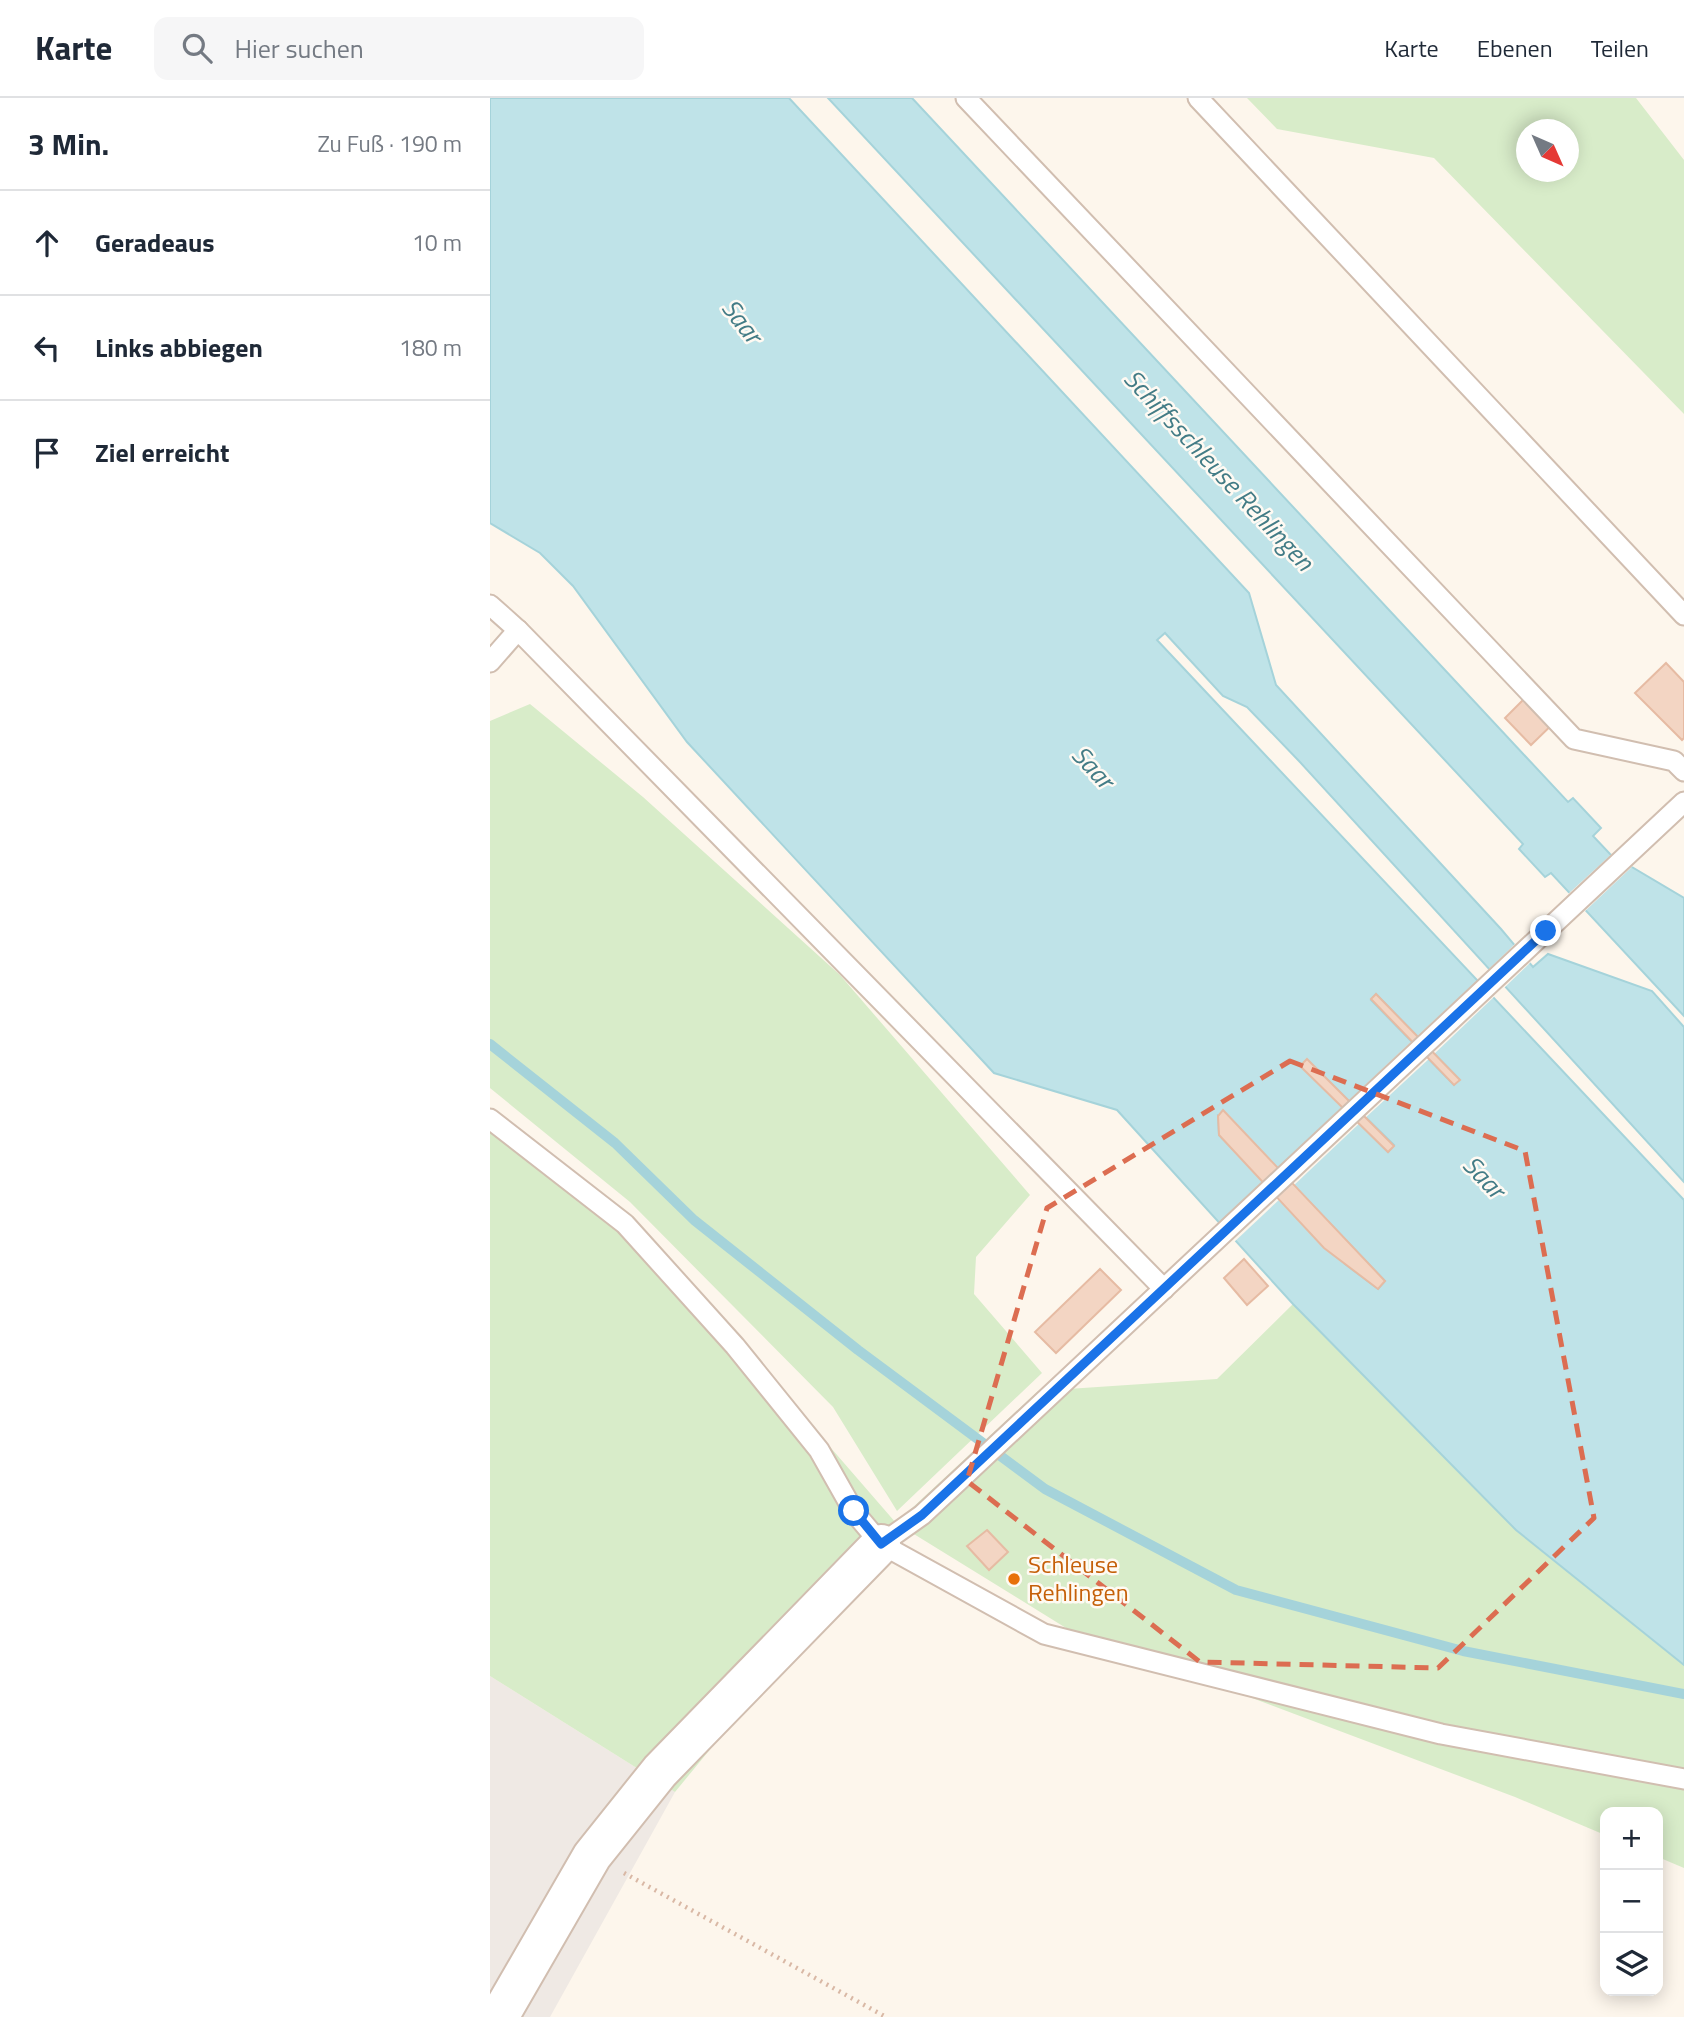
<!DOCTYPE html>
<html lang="de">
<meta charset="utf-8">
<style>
body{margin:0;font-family:"Titillium Web",sans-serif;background:#f6f6f7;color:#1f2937}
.controls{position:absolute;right:21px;bottom:21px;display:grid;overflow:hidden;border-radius:14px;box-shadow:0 4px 18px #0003}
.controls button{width:63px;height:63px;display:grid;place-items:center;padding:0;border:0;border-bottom:2px solid #e0e1e3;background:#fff;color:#1f2937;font:35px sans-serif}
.compass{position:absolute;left:1026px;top:21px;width:63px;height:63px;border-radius:50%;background:#fff;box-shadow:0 4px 18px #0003;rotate:135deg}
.stop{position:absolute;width:21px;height:21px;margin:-16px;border:5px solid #1a73e8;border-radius:50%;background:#fff}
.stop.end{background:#1a73e8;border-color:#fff;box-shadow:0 2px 7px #0008}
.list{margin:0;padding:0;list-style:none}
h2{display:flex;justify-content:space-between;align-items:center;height:91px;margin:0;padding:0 28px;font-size:30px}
h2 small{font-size:23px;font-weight:400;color:#747a83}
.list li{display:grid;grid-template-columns:46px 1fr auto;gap:21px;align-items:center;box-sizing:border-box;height:105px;padding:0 28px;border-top:2px solid #e0e1e3}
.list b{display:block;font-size:26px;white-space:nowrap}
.list em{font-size:23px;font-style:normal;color:#747a83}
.icon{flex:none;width:38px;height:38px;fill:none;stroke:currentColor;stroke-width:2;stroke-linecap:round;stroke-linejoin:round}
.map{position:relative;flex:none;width:1194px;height:1919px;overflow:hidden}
header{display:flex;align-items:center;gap:42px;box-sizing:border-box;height:98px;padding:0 35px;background:#fff;border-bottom:2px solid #e0e1e3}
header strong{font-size:33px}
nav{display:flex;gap:38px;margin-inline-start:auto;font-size:24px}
.search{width:490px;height:63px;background:#f6f6f7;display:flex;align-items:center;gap:18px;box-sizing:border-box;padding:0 24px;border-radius:14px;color:#747a83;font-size:26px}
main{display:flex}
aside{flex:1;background:#fff}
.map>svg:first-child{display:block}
.industrial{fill:#efe9e4}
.green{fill:#d8ecc9;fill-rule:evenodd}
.water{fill:#bfe3e8;stroke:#a5d3da;stroke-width:2;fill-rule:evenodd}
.pier{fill:#fdf6ec}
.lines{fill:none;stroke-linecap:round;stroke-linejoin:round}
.stream{stroke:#a5d3da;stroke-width:10}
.building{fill:#f3d5c3;stroke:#e6bba3;stroke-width:2}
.service-casing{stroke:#d1beb0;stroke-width:23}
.minor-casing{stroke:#d1beb0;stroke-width:42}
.path{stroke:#d9b8a5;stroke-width:4.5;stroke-dasharray:2 5;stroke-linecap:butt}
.service{stroke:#fff;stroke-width:19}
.minor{stroke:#fff;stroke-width:38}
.route{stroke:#1a73e8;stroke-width:9}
.marked{fill:none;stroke:#dc6d51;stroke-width:5;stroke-dasharray:14 9;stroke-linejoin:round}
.food-dot{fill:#e8710a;stroke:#fffaf3;stroke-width:2.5}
.labels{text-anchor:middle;stroke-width:5;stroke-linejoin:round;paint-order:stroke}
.food-label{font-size:24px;fill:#c56008;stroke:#fffaf3;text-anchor:start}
.water-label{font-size:26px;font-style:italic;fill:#437c86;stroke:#fffaf3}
</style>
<header>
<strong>Karte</strong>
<div class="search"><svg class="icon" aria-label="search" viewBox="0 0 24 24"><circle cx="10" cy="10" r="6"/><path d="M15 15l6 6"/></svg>Hier suchen</div>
<nav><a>Karte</a><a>Ebenen</a><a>Teilen</a></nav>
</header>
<main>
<aside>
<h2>3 Min.<small>Zu Fuß · 190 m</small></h2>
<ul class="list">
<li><svg class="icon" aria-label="ahead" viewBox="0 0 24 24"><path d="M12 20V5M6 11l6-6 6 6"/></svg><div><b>Geradeaus</b></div><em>10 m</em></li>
<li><svg class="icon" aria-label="left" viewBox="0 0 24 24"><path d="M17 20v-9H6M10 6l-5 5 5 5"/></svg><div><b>Links abbiegen</b></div><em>180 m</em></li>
<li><svg class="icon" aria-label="arrive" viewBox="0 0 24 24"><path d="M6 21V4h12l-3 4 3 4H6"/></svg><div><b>Ziel erreicht</b></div></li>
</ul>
</aside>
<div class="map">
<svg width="1194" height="1919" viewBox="0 0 1194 1919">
<rect width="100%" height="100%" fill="#fdf6ec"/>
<polygon class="industrial" points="0,1578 185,1694 60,1919 0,1919"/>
<g class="green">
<path d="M757,0H1146L1194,62V316L944,60L787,31ZM1036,32H1078V74H1036Z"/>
<polygon points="40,606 153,699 350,877 540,1097 486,1159 484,1196 552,1275 407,1413 343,1309 140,1104 0,990 0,623"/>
<polygon points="0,1027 146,1125 406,1425 548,1293 727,1281 803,1206 1026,1432 1194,1567 1194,1770 1168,1759 1168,1714 1115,1714 1115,1737 1025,1699 576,1530 406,1425 185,1694 0,1578"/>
</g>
<g class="water">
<path d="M0,0H299L759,495L786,587L1011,831L1043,869L1058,856L1162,893L1194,929V1084L809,663L757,609L733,598L675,535L667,542L1194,1102V1567L1026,1432L803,1206L627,1012L504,975L197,644L83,488L50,455L0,425ZM886,896L969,981L964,987L881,902ZM817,962L904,1047L898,1054L855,1011ZM728,1018L790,1073L895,1183L888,1191L855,1166L729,1037Z"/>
<polygon points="338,0 422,0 1078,704 1083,700 1111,730 1103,738 1120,756 1194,800 1194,918 1061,775 1055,779 1029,751 1033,746"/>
</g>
<g class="pier">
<polygon points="1124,754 1145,766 1093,815 1077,797"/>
<polygon points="1027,844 1042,863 1013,891 997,873"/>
<polygon points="990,880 1006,897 942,958 925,940"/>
<polygon points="924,941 941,959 873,1022 856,1005"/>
<polygon points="855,1006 872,1023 801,1090 784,1073"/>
<polygon points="775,1081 792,1099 742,1146 726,1128"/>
</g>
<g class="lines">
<polyline class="stream" points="0,946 125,1045 204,1122 368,1252 555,1391 746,1492 973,1553 1194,1596"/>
</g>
<g class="building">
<polygon points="1176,565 1194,584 1194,640 1192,642 1145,595"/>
<polygon points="1046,589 1073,616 1041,647 1015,620"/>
<polygon points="886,896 970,982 964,987 881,901"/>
<polygon points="817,961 904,1048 898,1054 810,968"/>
<polygon points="733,1012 895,1183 888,1191 834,1150 729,1037 728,1018"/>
<polygon points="754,1161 778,1188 757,1207 734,1180"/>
<polygon points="610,1171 631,1192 566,1255 545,1234"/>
<polygon points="497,1432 518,1454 499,1472 477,1448"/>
</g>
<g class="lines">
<g class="service-casing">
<g id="service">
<polyline points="476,0 1084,641 1184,663 1194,673"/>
<polyline points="708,0 1194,517"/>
<polyline points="0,507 28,532"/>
<polyline points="0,564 28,532 674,1191"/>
<polyline points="0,1021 135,1126 245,1248 329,1352 364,1414 391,1446 554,1536 951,1636 1194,1681"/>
<polyline points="391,1446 432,1417 477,1375 1194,704"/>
</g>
</g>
<g class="minor-casing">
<polyline id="minor" points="9,1919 102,1758 170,1673 391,1446"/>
</g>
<polyline class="path" points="134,1775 396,1919"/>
<use href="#service" class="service"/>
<use href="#minor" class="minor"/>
</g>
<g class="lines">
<polyline class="route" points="364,1413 391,1446 432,1417 1056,833"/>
</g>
<path class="marked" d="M800,963L1035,1053L1104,1420L948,1570L710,1564L477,1383L557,1110Z"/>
<circle class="food-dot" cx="524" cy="1481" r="7"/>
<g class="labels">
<g class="food-label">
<text x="538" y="1475">Schleuse<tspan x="538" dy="28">Rehlingen</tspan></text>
</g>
<g class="water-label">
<text transform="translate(252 223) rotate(52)" y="9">Saar</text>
<text transform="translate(729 372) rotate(47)" y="9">Schiffsschleuse Rehlingen</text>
<text transform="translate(603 669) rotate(47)" y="9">Saar</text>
<text transform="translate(994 1079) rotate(46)" y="9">Saar</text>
</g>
</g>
</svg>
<div class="controls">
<button>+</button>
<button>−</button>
<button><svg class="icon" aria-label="layers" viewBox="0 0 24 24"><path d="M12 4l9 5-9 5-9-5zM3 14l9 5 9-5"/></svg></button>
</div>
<svg class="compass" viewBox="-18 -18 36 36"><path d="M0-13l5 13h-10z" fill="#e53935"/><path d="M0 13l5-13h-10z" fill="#747a83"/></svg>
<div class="stop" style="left:364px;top:1413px"></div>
<div class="stop end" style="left:1056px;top:833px"></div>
</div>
</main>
